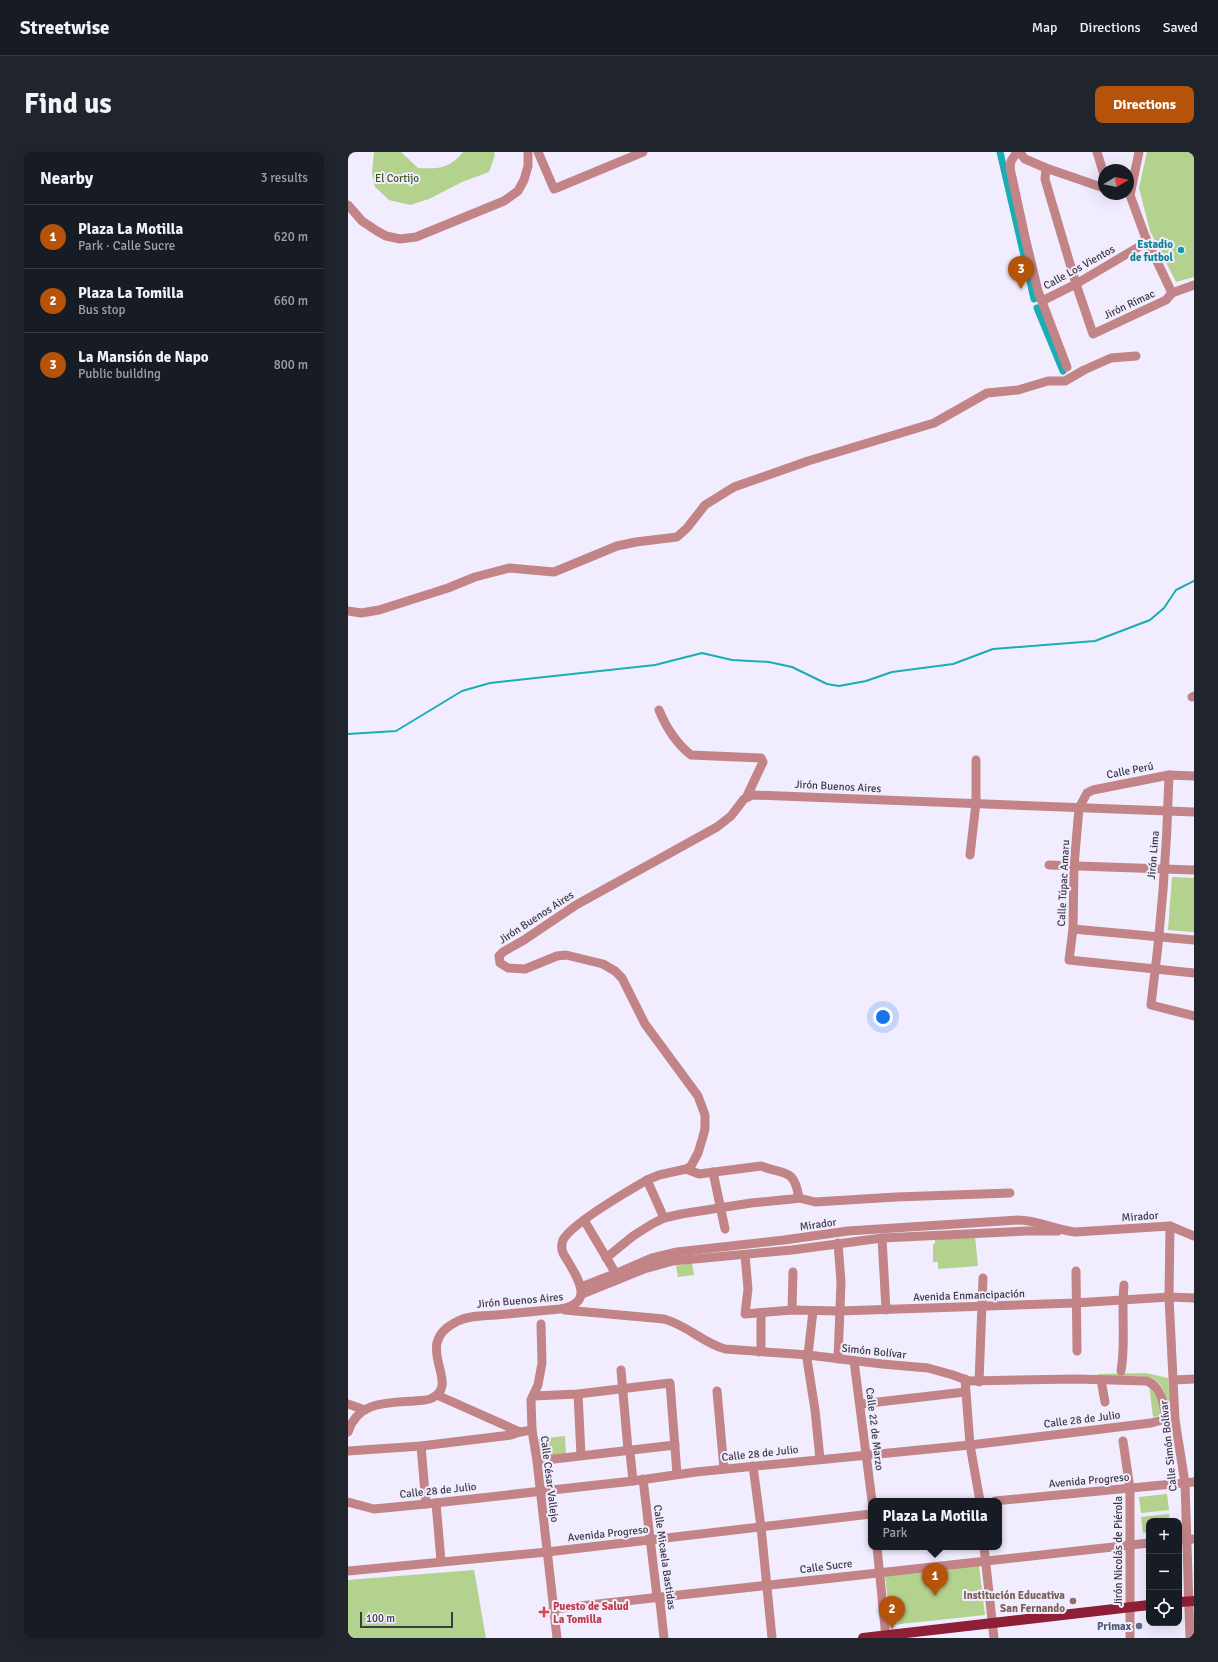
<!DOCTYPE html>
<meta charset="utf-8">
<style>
body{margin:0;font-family:Signika,sans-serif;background:#20242c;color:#f1f3f6}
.controls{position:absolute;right:12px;bottom:12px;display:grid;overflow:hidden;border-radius:8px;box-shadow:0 4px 16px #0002}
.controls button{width:36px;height:36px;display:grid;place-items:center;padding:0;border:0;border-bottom:1px solid #363941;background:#171b24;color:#f1f3f6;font:20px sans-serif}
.compass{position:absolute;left:750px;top:12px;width:36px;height:36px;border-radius:50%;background:#171b24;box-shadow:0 4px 16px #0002;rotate:80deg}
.scale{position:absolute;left:12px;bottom:10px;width:93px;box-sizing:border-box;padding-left:4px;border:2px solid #3c3a45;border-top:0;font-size:11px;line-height:14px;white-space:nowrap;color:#3c3a45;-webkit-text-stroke:3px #f1edff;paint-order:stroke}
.you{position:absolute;left:535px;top:865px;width:14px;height:14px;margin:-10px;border:3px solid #fff;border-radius:50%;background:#1a73e8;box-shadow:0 0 0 6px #1a73e833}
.badge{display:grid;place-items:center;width:26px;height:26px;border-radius:50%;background:#b45309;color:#fff;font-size:13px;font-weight:700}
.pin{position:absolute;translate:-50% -33px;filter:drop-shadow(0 1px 2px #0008)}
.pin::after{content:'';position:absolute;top:21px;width:14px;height:12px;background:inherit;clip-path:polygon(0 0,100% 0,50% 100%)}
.popup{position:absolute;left:520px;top:1346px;width:134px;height:52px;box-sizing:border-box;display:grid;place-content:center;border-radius:8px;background:#171b24;filter:drop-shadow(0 1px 3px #0005);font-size:13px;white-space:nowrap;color:#9ea1a6}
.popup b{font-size:15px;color:#f1f3f6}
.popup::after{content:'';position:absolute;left:50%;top:100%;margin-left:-8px;border:8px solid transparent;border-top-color:#171b24}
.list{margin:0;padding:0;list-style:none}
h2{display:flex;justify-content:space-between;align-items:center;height:52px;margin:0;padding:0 16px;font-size:17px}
h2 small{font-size:13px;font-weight:400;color:#9ea1a6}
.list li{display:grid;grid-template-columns:26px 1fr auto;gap:12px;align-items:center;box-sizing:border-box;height:64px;padding:0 16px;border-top:1px solid #363941}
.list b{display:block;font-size:15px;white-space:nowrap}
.list p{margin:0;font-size:13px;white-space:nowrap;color:#9ea1a6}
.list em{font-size:13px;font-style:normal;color:#9ea1a6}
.icon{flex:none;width:22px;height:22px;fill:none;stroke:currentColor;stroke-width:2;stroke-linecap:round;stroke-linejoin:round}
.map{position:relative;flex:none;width:846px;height:1486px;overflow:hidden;border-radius:8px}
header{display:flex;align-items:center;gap:24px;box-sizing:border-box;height:56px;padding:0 20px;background:#171b24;border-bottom:1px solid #363941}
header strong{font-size:19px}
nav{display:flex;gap:22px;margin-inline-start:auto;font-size:14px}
.intro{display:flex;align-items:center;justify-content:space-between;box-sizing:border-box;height:96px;padding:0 24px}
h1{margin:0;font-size:28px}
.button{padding:10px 18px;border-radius:8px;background:#b45309;color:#fff;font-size:14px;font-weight:700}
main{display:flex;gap:24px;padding:0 24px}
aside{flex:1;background:#171b24;border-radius:8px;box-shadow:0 4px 16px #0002}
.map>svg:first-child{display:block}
.green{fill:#b2d28d}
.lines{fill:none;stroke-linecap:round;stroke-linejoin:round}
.stream{stroke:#19aeb3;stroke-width:2}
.canal{stroke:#19aeb3;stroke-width:7}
.minor{stroke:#c38488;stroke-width:9}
.major{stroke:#8f1f36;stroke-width:10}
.culture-dot{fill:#0f9aa8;stroke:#f1edff;stroke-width:1.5}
.education-dot{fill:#8d6e63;stroke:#f1edff;stroke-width:1.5}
.health-dot{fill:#e0444e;stroke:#f1edff;stroke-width:1.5}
.service-dot{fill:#5c6f8a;stroke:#f1edff;stroke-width:1.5}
.labels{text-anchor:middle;stroke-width:4;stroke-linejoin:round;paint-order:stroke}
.park-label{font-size:11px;fill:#3a5119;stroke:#f1edff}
.culture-label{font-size:11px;font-weight:bold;fill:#0d838f;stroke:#f1edff;text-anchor:end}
.street-label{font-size:11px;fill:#3c3a45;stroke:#f1edff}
.education-label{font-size:11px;font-weight:bold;fill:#785e54;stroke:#f1edff;text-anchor:end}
.health-label{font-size:11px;font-weight:bold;fill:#be3a42;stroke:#f1edff;text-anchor:start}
.service-label{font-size:11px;font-weight:bold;fill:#4e5e75;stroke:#f1edff;text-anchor:end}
</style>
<header>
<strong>Streetwise</strong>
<nav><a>Map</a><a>Directions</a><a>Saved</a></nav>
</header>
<div class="intro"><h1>Find us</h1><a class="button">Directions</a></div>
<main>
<aside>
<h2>Nearby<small>3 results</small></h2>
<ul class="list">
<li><span class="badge">1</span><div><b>Plaza La Motilla</b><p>Park · Calle Sucre</p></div><em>620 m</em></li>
<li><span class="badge">2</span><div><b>Plaza La Tomilla</b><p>Bus stop</p></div><em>660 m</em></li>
<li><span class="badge">3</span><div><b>La Mansión de Napo</b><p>Public building</p></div><em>800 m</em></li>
</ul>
</aside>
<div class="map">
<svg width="846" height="1486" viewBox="0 0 846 1486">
<rect width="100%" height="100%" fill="#f1edff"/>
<g class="green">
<path d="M26,0H53L70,16C91,17 101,17 115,0H146L147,3L141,20L114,30L81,47L62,53L41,48L27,35L24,21Z"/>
<polygon points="799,0 846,0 846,125 828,130 802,79 791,36"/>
<polygon points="824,725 846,726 846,780 820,778"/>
<polygon points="627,1084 630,1114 590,1117 590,1110 585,1110 585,1092 587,1092 587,1087"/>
<polygon points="344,1111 346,1123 330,1125 328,1114"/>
<path d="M798,1221L820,1226L822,1253L820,1252C818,1243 814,1230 804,1226C795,1223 755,1225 743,1225L751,1222Z"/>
<polygon points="801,1233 810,1246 814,1263 805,1265"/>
<polygon points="217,1284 218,1302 192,1304 190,1287"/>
<polygon points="819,1342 821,1358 793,1361 791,1345"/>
<polygon points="821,1362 822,1369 801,1369 801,1380 795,1381 793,1365"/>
<polygon points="631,1413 637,1463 543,1473 537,1424 584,1420"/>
<polygon points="126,1418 138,1486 0,1486 0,1428"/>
</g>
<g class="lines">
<polyline class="stream" points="0,582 48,579 114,539 142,531 307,513 354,501 384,508 421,510 444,515 479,532 491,534 518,529 544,520 605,512 645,497 747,489 802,468 816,456 828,438 846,429"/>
<g class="canal">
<polyline points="652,0 686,147"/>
<polyline points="689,156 715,219"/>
</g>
<g class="minor">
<polyline points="190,0 206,37 295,0"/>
<polyline points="669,0 663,9 662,16 677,85 690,139 719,215"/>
<polyline points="671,0 677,7 698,16 756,36"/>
<polyline points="749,0 756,23"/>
<polyline points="698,16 697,27 701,41 728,132 745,182 818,148 824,141"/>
<polyline points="782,43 797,84 824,141 846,133"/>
<polyline points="782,43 791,0"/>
<polyline points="0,53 14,69 29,79 38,84 52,87 68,85 156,49 170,39 176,28 180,14 180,0"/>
<polyline points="694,149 728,132 799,90"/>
<polyline points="0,459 13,461 31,458 100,436 127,425 161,416 206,420 269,394 288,390 329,385 339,376 357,353 386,335 460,309 586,271 639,241 670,238 700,229 717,229 736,218 763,206 788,204"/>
<polyline points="844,545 846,544"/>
<path d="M311,558C318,575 329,592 343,603L413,606L415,610L399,644"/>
<path d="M821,623C819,700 813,777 803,853L846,864"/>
<polyline points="846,624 821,623 745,638 739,641 731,656 726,714 725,777 721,808 846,821"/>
<polyline points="622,703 628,651 628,608"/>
<polyline points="701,713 846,718"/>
<polyline points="725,777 846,788"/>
<path d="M338,1017L351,1022L413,1014C436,1023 446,1015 451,1046"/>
<polyline points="365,1020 377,1077"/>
<polyline points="299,1028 316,1066"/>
<polyline points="236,1068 271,1127"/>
<polyline points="822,1074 821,1145 827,1268 837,1331 842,1486"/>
<polyline points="534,1086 538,1158"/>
<polyline points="490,1091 493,1130 490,1207"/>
<polyline points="397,1103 400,1137 397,1162 444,1158 491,1159 727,1151 821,1145 846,1146"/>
<polyline points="258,1106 285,1084 304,1072 316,1066 333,1062 403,1051 444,1047 451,1046 467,1050 548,1045 662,1041"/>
<polyline points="728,1119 729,1199"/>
<path d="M233,1135L274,1119L304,1106L329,1100L436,1088L500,1079L670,1068C689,1068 708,1078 727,1080L822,1074L846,1084"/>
<polyline points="234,1142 296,1117 325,1109 444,1098 534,1086 678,1079 710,1079"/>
<path d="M217,1158L316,1167C339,1173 355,1191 377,1197L460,1203L534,1212L580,1216L605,1223L621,1229L728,1227L799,1229C814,1235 816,1253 818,1267"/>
<polyline points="444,1158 445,1120"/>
<polyline points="465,1159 460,1203 459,1207 467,1258 472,1307"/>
<polyline points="193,1172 194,1211 190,1233 183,1248 184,1278 189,1309 209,1486"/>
<polyline points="411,1200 413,1197 413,1161"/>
<polyline points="506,1209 524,1349"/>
<polyline points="273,1218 280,1298 282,1300 285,1329"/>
<path d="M773,1219C778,1190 773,1162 776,1133"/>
<polyline points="617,1227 622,1293 632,1349"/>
<polyline points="753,1228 757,1250"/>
<polyline points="826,1228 846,1227"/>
<polyline points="631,1230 635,1126"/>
<polyline points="369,1239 376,1317"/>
<polyline points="230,1242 233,1303"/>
<polyline points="89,1243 172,1280"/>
<polyline points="185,1244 230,1242 322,1231 329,1322"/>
<polyline points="0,1252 17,1258"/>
<polyline points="513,1252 617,1240"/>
<path d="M0,1280C10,1249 39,1251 66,1249C72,1248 79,1249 84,1246C115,1231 61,1192 110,1169C122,1163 136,1164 148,1163C170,1161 191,1159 212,1157C251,1151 226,1121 215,1101C213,1096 213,1093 215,1088C224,1071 280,1039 299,1028L311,1023L338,1017L343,1014L350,1001L354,988L357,977V963L350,944L297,872L274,826L267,819L255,812L218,803L209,804L177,817L160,816L152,811L151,804L155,800L176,788L228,753L369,675L383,664L396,647L405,643L846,660"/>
<polyline points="775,1289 782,1337 782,1486"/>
<polyline points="73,1294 78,1352"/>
<polyline points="0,1299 73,1294 163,1283 172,1280 184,1278"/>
<polyline points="189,1309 327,1293"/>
<polyline points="405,1314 413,1375 424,1486"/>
<polyline points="295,1327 309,1445 312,1450 316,1486"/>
<polyline points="647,1349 846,1330"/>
<polyline points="0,1350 26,1357 78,1352 285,1329 348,1320 622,1293 803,1271 818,1267 827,1268"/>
<polyline points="88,1351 93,1409"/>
<polyline points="831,1388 846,1387"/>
<polyline points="529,1395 538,1486"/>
<polyline points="636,1395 646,1486"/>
<polyline points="0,1419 199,1400 523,1362"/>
<polyline points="205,1457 801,1391"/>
</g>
<g class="major">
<polyline points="831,1450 846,1449"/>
<polyline points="515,1486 801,1453"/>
</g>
</g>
<circle class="culture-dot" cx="833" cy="98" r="4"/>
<circle class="education-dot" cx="725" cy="1449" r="4"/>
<path class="health-dot" d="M194 1454h4v4h4v4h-4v4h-4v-4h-4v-4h4z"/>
<circle class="service-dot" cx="791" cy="1474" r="4"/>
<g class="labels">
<g class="park-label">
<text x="49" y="30">El Cortijo</text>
</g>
<g class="culture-label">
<text x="825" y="96">Estadio<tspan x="825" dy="13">de futbol</tspan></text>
</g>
<g class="street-label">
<text transform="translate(731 115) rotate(-29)" y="4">Calle Los Vientos</text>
<text transform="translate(781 152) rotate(-25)" y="4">Jirón Rímac</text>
<text transform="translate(782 618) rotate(-11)" y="4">Calle Perú</text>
<text transform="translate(490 634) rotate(3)" y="4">Jirón Buenos Aires</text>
<text transform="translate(805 703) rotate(-85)" y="4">Jirón Lima</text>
<text transform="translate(715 731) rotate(-87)" y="4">Calle Túpac Amaru</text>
<text transform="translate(188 765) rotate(-33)" y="4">Jirón Buenos Aires</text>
<text transform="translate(792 1064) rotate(-4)" y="4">Mirador</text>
<text transform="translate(470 1072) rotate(-8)" y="4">Mirador</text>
<text transform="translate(621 1143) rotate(-2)" y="4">Avenida Enmancipación</text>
<text transform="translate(172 1148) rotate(-5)" y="4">Jirón Buenos Aires</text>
<text transform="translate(526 1199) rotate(6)" y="4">Simón Bolívar</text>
<text transform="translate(734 1267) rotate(-7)" y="4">Calle 28 de Julio</text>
<text transform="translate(527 1277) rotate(83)" y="4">Calle 22 de Marzo</text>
<text transform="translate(820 1294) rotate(-96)" y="4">Calle Simón Bolívar</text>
<text transform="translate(412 1301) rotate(-6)" y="4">Calle 28 de Julio</text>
<text transform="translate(202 1327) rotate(83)" y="4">Calle César Vallejo</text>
<text transform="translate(741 1328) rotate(-5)" y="4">Avenida Progreso</text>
<text transform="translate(90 1338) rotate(-6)" y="4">Calle 28 de Julio</text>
<text transform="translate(260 1381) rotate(-6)" y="4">Avenida Progreso</text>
<text transform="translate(770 1399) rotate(-90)" y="4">Jirón Nicolás de Piérola</text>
<text transform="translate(317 1405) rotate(82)" y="4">Calle Micaela Bastidas</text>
<text transform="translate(478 1414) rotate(-7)" y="4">Calle Sucre</text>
</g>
<g class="education-label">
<text x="717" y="1447">Institución Educativa<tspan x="717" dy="13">San Fernando</tspan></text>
</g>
<g class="health-label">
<text x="205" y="1458">Puesto de Salud<tspan x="205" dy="13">La Tomilla</tspan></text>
</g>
<g class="service-label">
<text x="783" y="1478">Primax</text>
</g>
</g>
</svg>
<div class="controls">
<button>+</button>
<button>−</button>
<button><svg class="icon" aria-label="locate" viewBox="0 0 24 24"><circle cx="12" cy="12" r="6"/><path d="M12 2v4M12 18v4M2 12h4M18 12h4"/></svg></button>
</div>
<svg class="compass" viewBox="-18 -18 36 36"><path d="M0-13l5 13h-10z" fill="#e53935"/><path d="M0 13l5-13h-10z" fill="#9ea1a6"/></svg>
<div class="scale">100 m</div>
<div class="you"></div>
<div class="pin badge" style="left:587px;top:1444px">1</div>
<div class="popup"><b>Plaza La Motilla</b>Park</div>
<div class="pin badge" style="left:544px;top:1477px">2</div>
<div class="pin badge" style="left:673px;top:137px">3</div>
</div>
</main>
